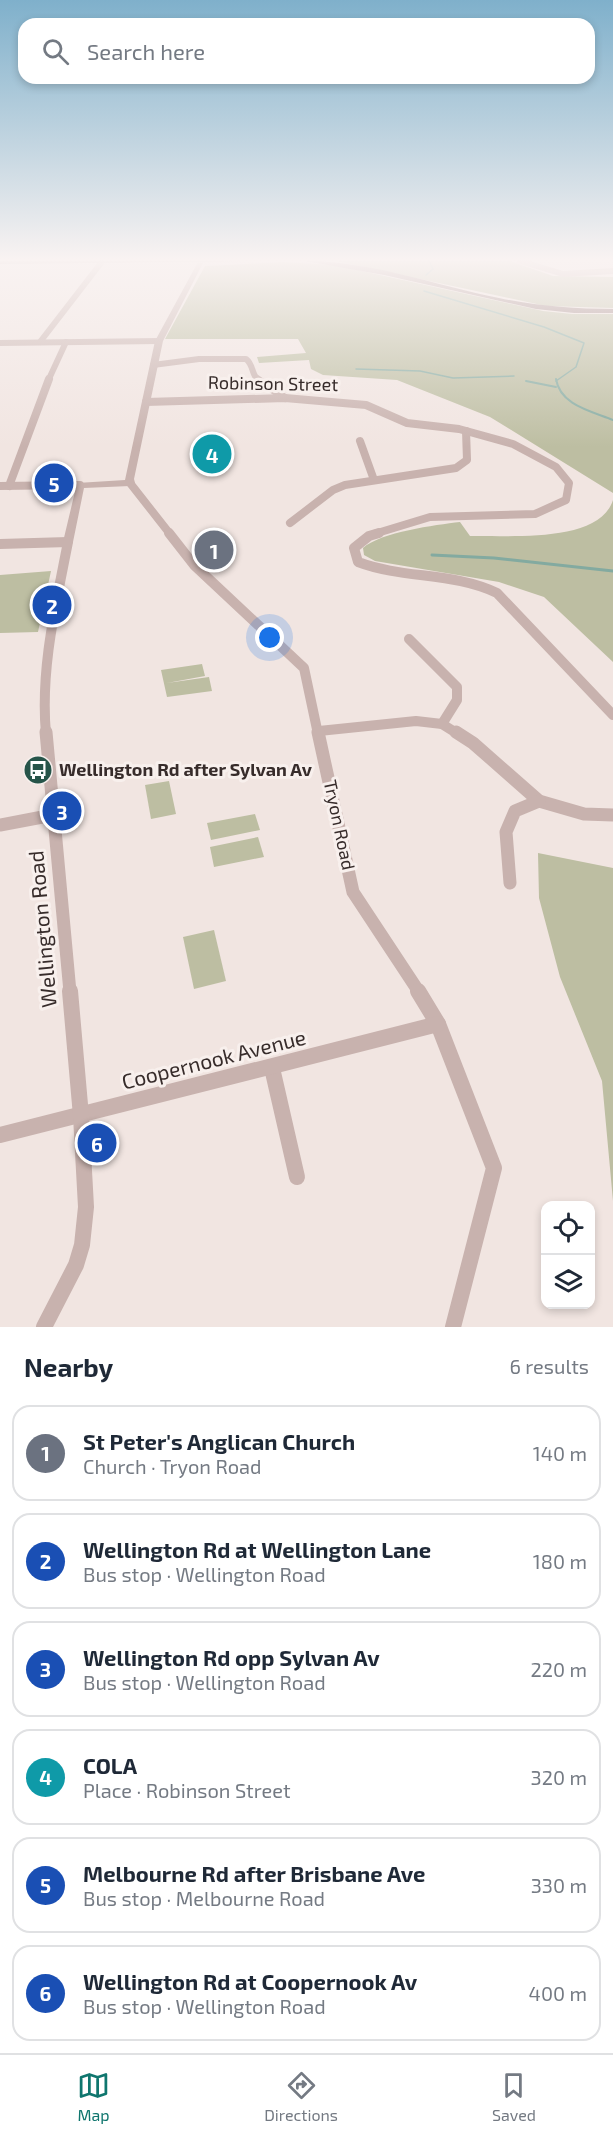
<!DOCTYPE html>
<meta charset="utf-8">
<style>
body{margin:0;font-family:"Exo 2",sans-serif;background:#f6f6f7;color:#1f2937}
.controls{position:absolute;right:18px;bottom:18px;display:grid;overflow:hidden;border-radius:12px;box-shadow:0 3px 9px #0003}
.controls button{width:54px;height:54px;display:grid;place-items:center;padding:0;border:0;border-bottom:2px solid #e0e1e3;background:#fff;color:#1f2937;font:30px sans-serif}
.you{position:absolute;left:270px;top:638px;width:21px;height:21px;margin:-15px;border:4px solid #fff;border-radius:50%;background:#1a73e8;box-shadow:0 0 0 9px #1a73e833}
.badge{display:grid;place-items:center;width:39px;height:39px;border-radius:50%;background:#0f766e;color:#fff;font-size:20px;font-weight:700}
.pin{position:absolute;translate:-50% -50%;border:3px solid #fff;box-shadow:0 2px 6px #0006}
.list{margin:0;padding:0;list-style:none}
h2{display:flex;justify-content:space-between;align-items:center;height:78px;margin:0;padding:0 24px;font-size:26px}
h2 small{font-size:20px;font-weight:400;color:#747a83}
.list li{display:grid;grid-template-columns:39px 1fr auto;gap:18px;align-items:center;box-sizing:border-box;height:96px;margin:0 12px 12px;padding:0 12px;border:2px solid #e0e1e3;border-radius:18px}
.list b{display:block;font-size:22px;white-space:nowrap}
.list p{margin:0;font-size:20px;white-space:nowrap;color:#747a83}
.list em{font-size:20px;font-style:normal;color:#747a83}
.icon{flex:none;width:33px;height:33px;fill:none;stroke:currentColor;stroke-width:2;stroke-linecap:round;stroke-linejoin:round}
.map{position:relative;flex:none;width:613px;height:1327px;overflow:hidden}
.search{position:absolute;background:#fff;box-shadow:0 3px 9px #0003;left:18px;right:18px;top:18px;height:66px;display:flex;align-items:center;gap:15px;box-sizing:border-box;padding:0 21px;border-radius:18px;color:#747a83;font-size:22px}
.sheet{height:726px;background:#fff}
nav{display:flex;justify-content:space-around;align-items:center;box-sizing:border-box;height:84px;border-top:2px solid #e0e1e3;background:#fff;font-size:16px;color:#747a83}
nav a{display:grid;justify-items:center;gap:3px}
nav .on{color:#0f766e}
.map>svg:first-child{display:block}
.green{fill:#bdbea2}
.lines{fill:none;stroke-linecap:round;stroke-linejoin:round}
.stream-far2{stroke:#83aaa0;stroke-width:1.5}
.stream-far1{stroke:#83aaa0;stroke-width:2}
.stream{stroke:#83aaa0;stroke-width:3}
.building{fill:#b8585d}
.minor-far4{stroke:#c8b2ae;stroke-width:6}
.minor-far3{stroke:#c8b2ae;stroke-width:8}
.minor-far2{stroke:#c8b2ae;stroke-width:10}
.minor-far1{stroke:#c8b2ae;stroke-width:13}
.minor{stroke:#c8b2ae;stroke-width:16}
.tertiary{fill:#c8b2ae;fill-rule:evenodd}
.secondary{fill:#9b8180;fill-rule:evenodd}
.labels{text-anchor:middle;stroke-width:6;stroke-linejoin:round;paint-order:stroke}
.street-label{font-size:18px;fill:#372c2b;stroke:#f8f0ed}
.poi-label{font-size:18px;font-weight:bold;fill:#372c2b;stroke:#f8f0ed;text-anchor:start}
.near-street-label{font-size:21px;fill:#372c2b;stroke:#f8f0ed}
</style>
<div class="map">
<svg width="613" height="1327" viewBox="0 0 613 1327">
<rect width="100%" height="100%" fill="#f1e5e1"/>
<g class="green">
<polygon points="336,261 510,261 553,276 613,277 613,308 546,306"/>
<polygon points="283,262 335,265 543,311 572,314 613,314 613,493 490,417 397,380 323,375 311,369 309,360 259,363 257,357 306,353 298,339 165,339 205,266"/>
<path d="M613,500V662L544,597L499,582L375,561L364,555L363,548C381,532 435,525 460,522L470,536C508,535 599,544 613,500Z"/>
<polygon points="51,571 38,632 0,633 0,575"/>
<polygon points="202,664 205,676 167,683 209,677 212,691 167,697 161,670"/>
<polygon points="169,781 176,814 151,819 145,785"/>
<polygon points="255,814 260,830 211,840 207,823"/>
<polygon points="258,837 264,857 214,867 210,847"/>
<polygon points="538,853 613,868 613,1201 602,1081 560,977 539,898"/>
<polygon points="214,930 226,981 194,989 183,937"/>
</g>
<g class="lines">
<g class="stream-far2">
<polyline points="426,275 433,269 429,261"/>
<polyline points="424,291 544,327 584,343 576,367 556,381"/>
<polyline points="356,369 420,371 453,378 514,376"/>
</g>
<g class="stream-far1">
<path d="M556,379C560,405 591,411 613,420"/>
<polyline points="526,381 556,387"/>
</g>
<polyline class="stream" points="432,555 494,558 613,571"/>
</g>
<polygon class="building" points="219,543 227,552 208,557 201,548"/>
<g class="lines">
<g class="minor-far4">
<polyline points="520,261 563,274 613,271"/>
<polyline points="40,342 101,263"/>
<polyline points="0,343 159,341"/>
<path d="M153,365L199,359H246C254,365 251,375 259,381"/>
<polyline points="48,381 66,342"/>
</g>
<g class="minor-far3">
<polyline points="257,379 285,398"/>
<polyline points="146,402 285,398 366,405 407,423 459,429 513,444 556,467 569,483 566,500 535,514 430,517 374,534"/>
<polyline points="360,441 374,480"/>
<polyline points="130,483 170,534"/>
<polyline points="0,486 80,485"/>
<polyline points="9,486 49,379"/>
<polyline points="290,523 333,490 345,485 456,468 467,460 466,431"/>
</g>
<g class="minor-far2">
<polyline points="169,533 194,565 304,668 318,734"/>
<path d="M379,533L369,536L354,548L358,562C403,579 454,572 497,593L613,715"/>
<path d="M0,544L68,542C56,604 40,670 46,734"/>
<polyline points="409,639 457,687 457,700 442,724"/>
<polyline points="319,731 416,721 442,724 458,734"/>
</g>
<g class="minor-far1">
<polyline points="46,732 70,992"/>
<polyline points="318,732 353,892 419,992"/>
<polyline points="456,732 473,743 539,801 584,814 613,815"/>
<polyline points="0,825 53,815"/>
<polyline points="510,883 506,832 515,811 539,801"/>
</g>
<g class="minor">
<polyline points="418,991 438,1024 494,1168 453,1327"/>
<polyline points="272,1068 297,1177"/>
<polyline points="0,1135 438,1024"/>
<polyline points="44,1327 76,1265 82,1245 86,1207 81,1116 70,991"/>
</g>
<polygon class="tertiary" points="198,262 203,263 163,341 134,479 135,483 130,486 84,488 73,542 72,544 64,544 63,542 77,483 125,480 155,341"/>
<g class="secondary">
<polygon points="0,261 262,261 0,264"/>
<path d="M305,261C371,261 434,285 499,298C537,306 574,309 613,309V313H574L536,309L384,275Z"/>
</g>
</g>
<linearGradient id="sky" x2="0" y2="1"><stop stop-color="#7fb0cb"/><stop offset="0.58" stop-color="#f9f3f2"/><stop offset="1" stop-color="#f9f3f2" stop-opacity="0"/></linearGradient>
<rect width="613" height="447" fill="url(#sky)"/>
<defs>
<g id="bus-disc" transform="scale(1.5)"><circle r="9.5" fill="#265449" stroke="#f8f0ed"/><path d="M-5-6H5V4H4V6H2V4H-2V6H-4V4H-5ZM-3.5-4V0h7V-4ZM-3.5 1.2v1.5H-2V1.2ZM2 1.2v1.5H3.5V1.2Z" fill="#fff"/></g>
</defs>
<g fill-rule="evenodd">
<use href="#bus-disc" x="38" y="770"/>
</g>
<g class="labels">
<g class="street-label">
<text transform="translate(273 384) rotate(1)" y="6">Robinson Street</text>
<text transform="translate(339 825) rotate(78)" y="6">Tryon Road</text>
</g>
<g class="poi-label">
<text x="59" y="776">Wellington Rd after Sylvan Av</text>
</g>
<g class="near-street-label">
<text transform="translate(43 929) rotate(-95)" y="7">Wellington Road</text>
<text transform="translate(214 1060) rotate(-14)" y="7">Coopernook Avenue</text>
</g>
</g>
</svg>
<div class="controls">
<button><svg class="icon" aria-label="locate" viewBox="0 0 24 24"><circle cx="12" cy="12" r="6"/><path d="M12 2v4M12 18v4M2 12h4M18 12h4"/></svg></button>
<button><svg class="icon" aria-label="layers" viewBox="0 0 24 24"><path d="M12 4l9 5-9 5-9-5zM3 14l9 5 9-5"/></svg></button>
</div>
<div class="you"></div>
<div class="pin badge" style="left:214px;top:550px;background:#6b7280">1</div>
<div class="pin badge" style="left:52px;top:605px;background:#1a4fb4">2</div>
<div class="pin badge" style="left:62px;top:811px;background:#1a4fb4">3</div>
<div class="pin badge" style="left:212px;top:454px;background:#0f9aa8">4</div>
<div class="pin badge" style="left:54px;top:483px;background:#1a4fb4">5</div>
<div class="pin badge" style="left:97px;top:1143px;background:#1a4fb4">6</div>
<div class="search"><svg class="icon" aria-label="search" viewBox="0 0 24 24"><circle cx="10" cy="10" r="6"/><path d="M15 15l6 6"/></svg>Search here</div>
</div>
<section class="sheet">
<h2>Nearby<small>6 results</small></h2>
<ul class="list">
<li><span class="badge" style="background:#6b7280">1</span><div><b>St Peter's Anglican Church</b><p>Church · Tryon Road</p></div><em>140 m</em></li>
<li><span class="badge" style="background:#1a4fb4">2</span><div><b>Wellington Rd at Wellington Lane</b><p>Bus stop · Wellington Road</p></div><em>180 m</em></li>
<li><span class="badge" style="background:#1a4fb4">3</span><div><b>Wellington Rd opp Sylvan Av</b><p>Bus stop · Wellington Road</p></div><em>220 m</em></li>
<li><span class="badge" style="background:#0f9aa8">4</span><div><b>COLA</b><p>Place · Robinson Street</p></div><em>320 m</em></li>
<li><span class="badge" style="background:#1a4fb4">5</span><div><b>Melbourne Rd after Brisbane Ave</b><p>Bus stop · Melbourne Road</p></div><em>330 m</em></li>
<li><span class="badge" style="background:#1a4fb4">6</span><div><b>Wellington Rd at Coopernook Av</b><p>Bus stop · Wellington Road</p></div><em>400 m</em></li>
</ul>
</section>
<nav>
<a class="on"><svg class="icon" aria-label="map" viewBox="0 0 24 24"><path d="M3 6l6-2 6 2 6-2v14l-6 2-6-2-6 2zM9 4v14M15 6v14"/></svg>Map</a>
<a><svg class="icon" aria-label="directions" viewBox="0 0 24 24"><path d="M12 3l9 9-9 9-9-9zM9 14v-3h6M13 9l2 2-2 2"/></svg>Directions</a>
<a><svg class="icon" aria-label="saved" viewBox="0 0 24 24"><path d="M7 4h10v16l-5-4-5 4z"/></svg>Saved</a>
</nav>
